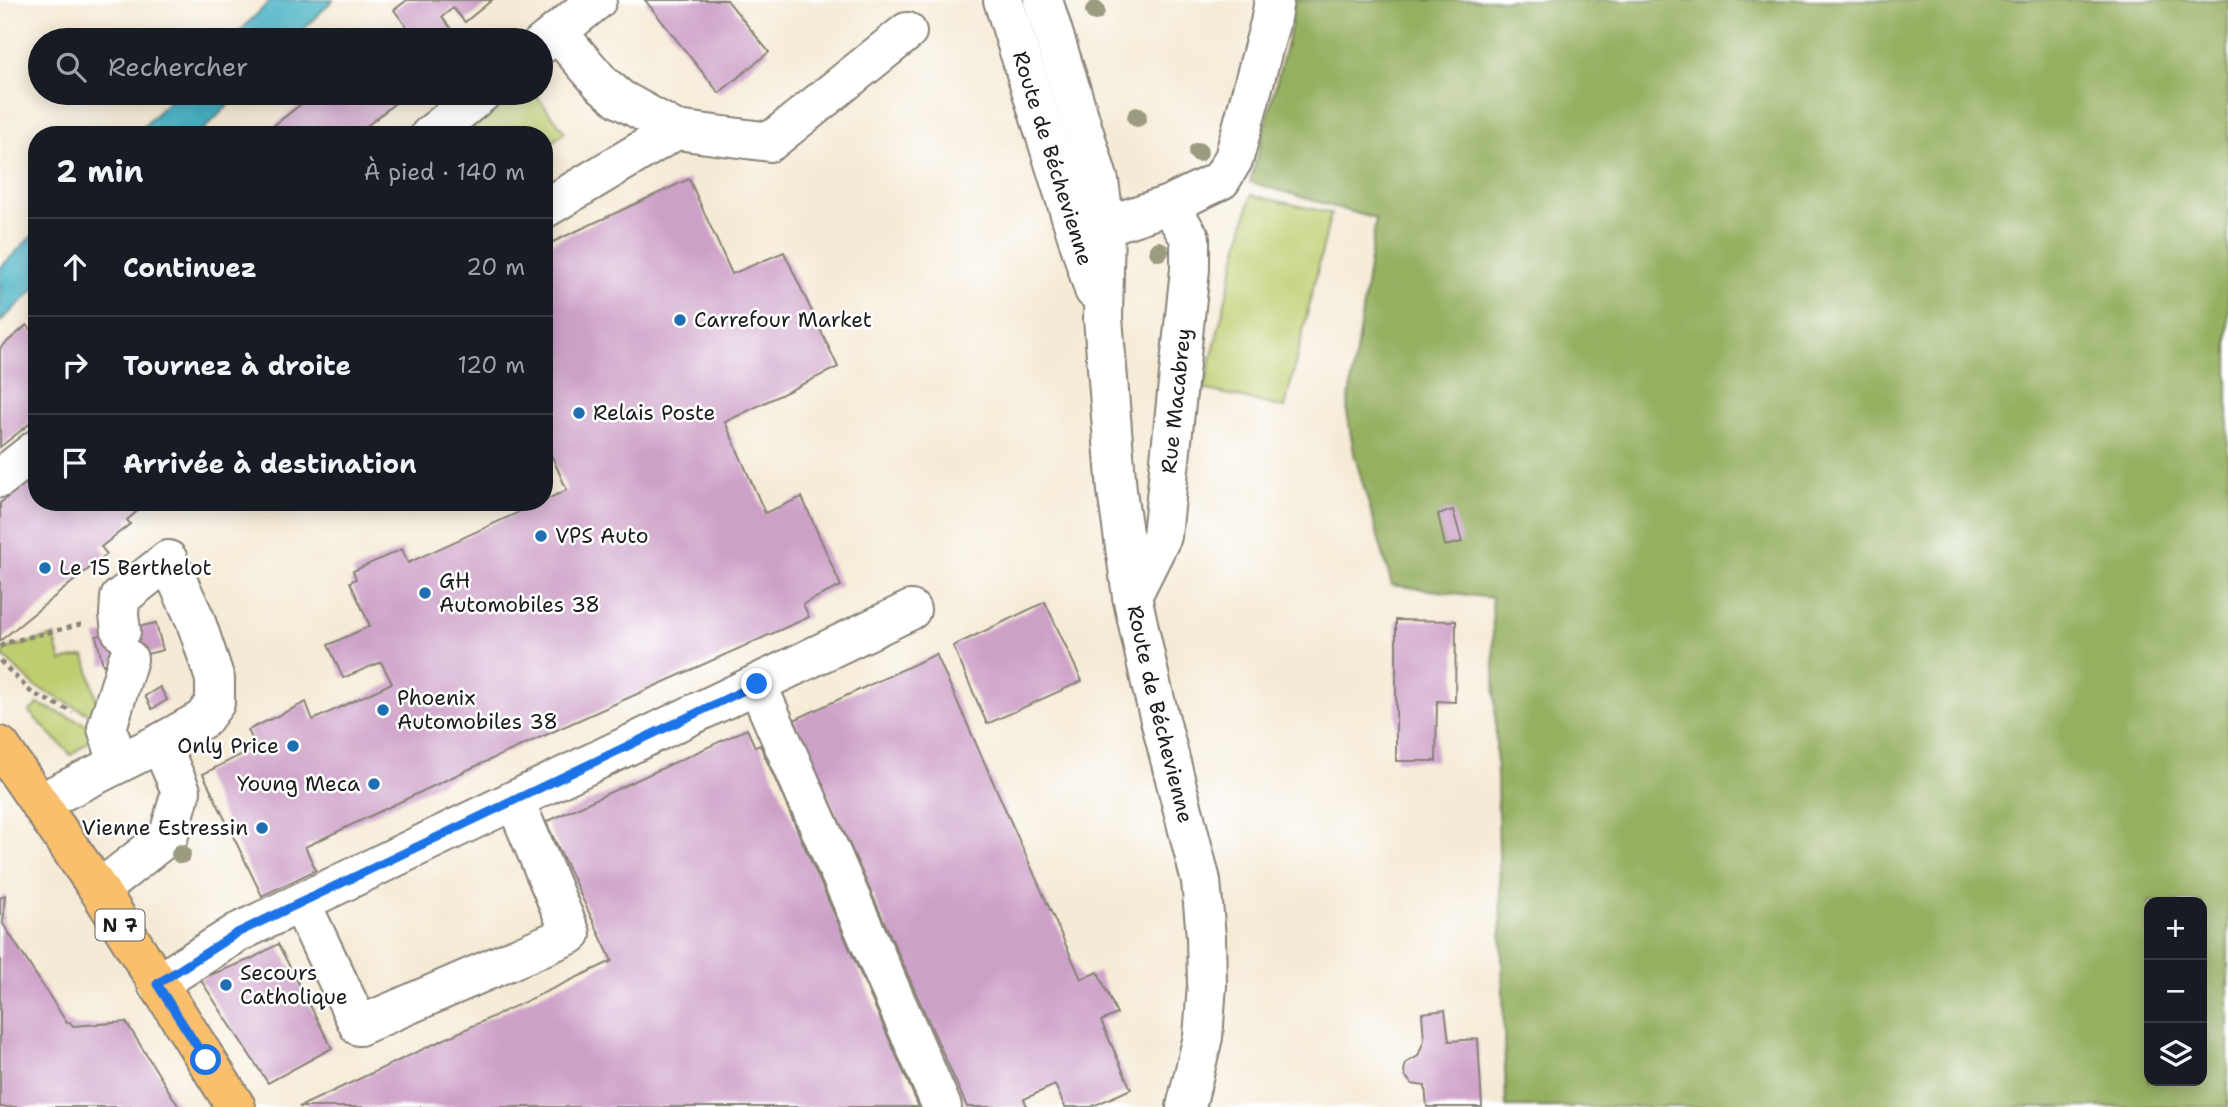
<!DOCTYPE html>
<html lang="fr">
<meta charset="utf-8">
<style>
body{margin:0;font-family:"Shantell Sans",sans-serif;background:#20242c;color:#f1f3f6}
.controls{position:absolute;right:21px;bottom:21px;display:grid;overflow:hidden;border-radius:14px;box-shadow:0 4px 18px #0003}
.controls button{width:63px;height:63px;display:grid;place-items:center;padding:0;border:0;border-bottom:2px solid #363941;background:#171b24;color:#f1f3f6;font:35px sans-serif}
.stop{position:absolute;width:21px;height:21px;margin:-16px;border:5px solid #1a73e8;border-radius:50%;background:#fff}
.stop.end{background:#1a73e8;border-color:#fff;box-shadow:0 2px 7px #0008}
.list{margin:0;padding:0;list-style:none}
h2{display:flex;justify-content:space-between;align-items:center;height:91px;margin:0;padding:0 28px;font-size:30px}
h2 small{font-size:23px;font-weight:400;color:#9ea1a6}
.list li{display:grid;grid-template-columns:46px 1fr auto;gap:21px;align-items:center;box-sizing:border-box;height:98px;padding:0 28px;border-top:2px solid #363941}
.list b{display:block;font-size:26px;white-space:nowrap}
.list em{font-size:23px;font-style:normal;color:#9ea1a6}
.icon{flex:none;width:38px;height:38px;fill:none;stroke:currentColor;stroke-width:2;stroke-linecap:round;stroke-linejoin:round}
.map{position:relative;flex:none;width:2228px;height:1107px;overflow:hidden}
.search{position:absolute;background:#171b24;box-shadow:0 4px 18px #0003;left:28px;top:28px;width:525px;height:77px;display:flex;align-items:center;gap:18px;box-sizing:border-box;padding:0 24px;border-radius:38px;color:#9ea1a6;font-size:26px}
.panel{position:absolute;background:#171b24;box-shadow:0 4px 18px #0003;left:28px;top:126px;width:525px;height:385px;border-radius:28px}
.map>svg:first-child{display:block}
.green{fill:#becd6f;stroke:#6d7446;stroke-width:2}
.forest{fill:#96b062;stroke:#59663f;stroke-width:2;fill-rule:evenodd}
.water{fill:#46b2c4;stroke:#316770;stroke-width:2}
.building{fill:#cda0c8}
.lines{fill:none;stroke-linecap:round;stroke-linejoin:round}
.minor-casing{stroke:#888378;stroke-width:42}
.major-casing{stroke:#888378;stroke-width:42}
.path{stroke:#888378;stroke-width:4.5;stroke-dasharray:5 5;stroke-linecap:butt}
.minor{stroke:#fff;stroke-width:38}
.major{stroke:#f9bf6d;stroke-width:38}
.tree{fill:#9d9b7f}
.route{stroke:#1a73e8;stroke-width:9}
.poi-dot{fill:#1f6fb2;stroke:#fff;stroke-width:2.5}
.labels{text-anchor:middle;stroke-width:5;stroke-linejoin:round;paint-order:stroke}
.shield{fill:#fff;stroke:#606060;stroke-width:2}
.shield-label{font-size:19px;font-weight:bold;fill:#1c1c1c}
.street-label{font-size:21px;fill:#1c1c1c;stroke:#fff}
.poi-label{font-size:21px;fill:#1c1c1c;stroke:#fff;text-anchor:start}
</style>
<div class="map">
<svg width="2228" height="1107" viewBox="0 0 2228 1107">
<rect width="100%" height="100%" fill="#fff"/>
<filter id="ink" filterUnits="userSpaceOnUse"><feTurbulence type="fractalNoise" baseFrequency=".0143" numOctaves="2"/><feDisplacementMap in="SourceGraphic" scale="14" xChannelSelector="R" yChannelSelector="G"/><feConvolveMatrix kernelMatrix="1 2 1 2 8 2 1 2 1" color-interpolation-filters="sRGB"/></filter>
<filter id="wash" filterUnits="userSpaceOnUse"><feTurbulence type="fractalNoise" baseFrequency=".00686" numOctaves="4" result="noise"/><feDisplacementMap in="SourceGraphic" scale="28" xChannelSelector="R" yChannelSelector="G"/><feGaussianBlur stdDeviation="1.57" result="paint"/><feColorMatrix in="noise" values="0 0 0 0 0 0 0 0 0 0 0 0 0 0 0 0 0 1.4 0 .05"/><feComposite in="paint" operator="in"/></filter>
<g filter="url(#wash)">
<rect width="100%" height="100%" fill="#f5ead5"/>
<g class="green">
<polygon points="520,93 534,93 565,132 544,148 544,135 469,135 467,132"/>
<polygon points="1251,195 1331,213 1285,408 1204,389"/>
<polygon points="54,636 61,661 85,656 98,705 95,717 36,687 3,656 5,649"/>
<polygon points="38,704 93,727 88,742 71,755 29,712"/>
</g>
<path class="forest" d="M1295,0H2228V1107H1506L1492,598L1392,585L1354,453L1347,412L1376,219L1250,182L1290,31ZM2149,902H2202V1081H2149Z"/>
<g class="water">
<polygon points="271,0 333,0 293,40 231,40"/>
<polygon points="177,93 241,93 198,135 135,135"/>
<polygon points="37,231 37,287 0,322 0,268"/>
</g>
<g id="blocks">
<g class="building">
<polygon points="407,0 492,0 465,22 453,8 442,17 460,40 403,40 401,37 409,30 394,10"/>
<polygon points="645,0 727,0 769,52 719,93"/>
<polygon points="315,93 395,93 400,99 356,135 278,135 272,127"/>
<polygon points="689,179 732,274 784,252 838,367 725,422 765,513 802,497 841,586 803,604 809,617 465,771 305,847 316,870 262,896 203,774 256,747 248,730 306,702 313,720 392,683 381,662 343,678 328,645 370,626 350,582 356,579 353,571 402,549 408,563 567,490 544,439 544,246"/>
<polygon points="27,325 37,336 37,418 0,447 0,348"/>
<polygon points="37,474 37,502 148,502 127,520 130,524 101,547 107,554 0,641 0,503"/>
<polygon points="1453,510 1462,542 1445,546 1438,514"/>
<polygon points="1045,602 1082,681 987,724 953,646"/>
<polygon points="1396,620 1456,621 1455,702 1437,701 1436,761 1396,761"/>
<polygon points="156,623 163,650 103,665 96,636"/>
<polygon points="936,654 1081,979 1098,972 1117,1014 1101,1021 1131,1089 1091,1107 1065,1107 1055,1085 1024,1099 1027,1107 967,1107 794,720"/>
<polygon points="160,687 167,700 152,709 145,696"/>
<polygon points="747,729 755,747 760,745 919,1107 299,1107 612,961 546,822"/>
<polygon points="5,895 3,924 67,1023 70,1022 73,1026 126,1022 179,1107 0,1107 0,898"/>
<polygon points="278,944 332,1048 268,1083 200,979 251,959"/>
<polygon points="1445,1010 1449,1041 1478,1039 1482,1107 1427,1107 1425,1086 1412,1084 1405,1076 1404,1071 1406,1063 1418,1056 1424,1040 1422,1013"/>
</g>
</g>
</g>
<g filter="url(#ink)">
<use href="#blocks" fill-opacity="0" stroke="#888378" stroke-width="2"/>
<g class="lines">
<g class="minor-casing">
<g id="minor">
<path id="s1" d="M1003,0L1094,290"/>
<path id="s2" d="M1043,0L1099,181L1105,226L1103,318L1117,491L1132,596L1152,688L1201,881L1206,937L1207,985L1203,1037L1186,1107"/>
<polyline points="557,32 602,84 620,99 676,130 770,142 907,32"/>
<polyline points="541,45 597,0"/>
<polyline points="430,135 482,93"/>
<polyline points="544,209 676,130"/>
<polyline points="1105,226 1169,205 1221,180 1234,158 1270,23 1274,0"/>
<polyline points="0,478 37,449"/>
<path id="s3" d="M1132,596L1162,536L1190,269V238L1169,205"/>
<polyline points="757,684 942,1107"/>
<polyline points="118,763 107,728 128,659"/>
<polyline points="39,803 160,743 203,719 215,703 215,679 195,619 168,560 120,598 119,615 121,631"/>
<polyline points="99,890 169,835 181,791 160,743"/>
<polyline points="301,903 359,1026 571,934 515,801"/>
<polyline points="157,984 237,933 911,610"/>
</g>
</g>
<g class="major-casing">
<polyline id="major" points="0,746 99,890 236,1107"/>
</g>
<g class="path">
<polyline points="0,647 5,643 83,624"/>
<polyline points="0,661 32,693 73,712"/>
</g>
<use href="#minor" class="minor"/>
<use href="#major" class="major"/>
</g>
<g class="tree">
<circle cx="1095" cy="11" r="10"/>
<circle cx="1137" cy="117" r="10"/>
<circle cx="1198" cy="152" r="10"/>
<circle cx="1159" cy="251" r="10"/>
<circle cx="181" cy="854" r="10"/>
</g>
</g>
<g class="lines" filter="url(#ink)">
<polyline class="route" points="206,1060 157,984 237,933 757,684"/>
</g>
<g class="poi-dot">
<circle cx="680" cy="320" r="7"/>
<circle cx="579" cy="413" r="7"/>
<circle cx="541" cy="536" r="7"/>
<circle cx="45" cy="568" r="7"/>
<circle cx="425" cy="593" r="7"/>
<circle cx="383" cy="710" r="7"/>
<circle cx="293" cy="746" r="7"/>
<circle cx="374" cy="784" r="7"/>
<circle cx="262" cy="828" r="7"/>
<circle cx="226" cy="985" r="7"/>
</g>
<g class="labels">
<rect class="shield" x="95.5" y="909.5" width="49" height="31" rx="5"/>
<g class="shield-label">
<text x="120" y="932">N 7</text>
</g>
<g class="street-label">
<text dy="7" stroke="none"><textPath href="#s1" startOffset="166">Route de Béchevienne</textPath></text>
<text dy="7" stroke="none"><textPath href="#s3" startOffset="203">Rue Macabrey</textPath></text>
<text dy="7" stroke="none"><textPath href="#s2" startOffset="728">Route de Béchevienne</textPath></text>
</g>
<g class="poi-label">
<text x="694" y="327">Carrefour Market</text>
<text x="593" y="420">Relais Poste</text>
<text x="555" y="543">VPS Auto</text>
<text x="59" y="575">Le 15 Berthelot</text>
<text x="439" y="588">GH<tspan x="439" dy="24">Automobiles 38</tspan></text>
<text x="397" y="705">Phoenix<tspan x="397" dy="24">Automobiles 38</tspan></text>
<text x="279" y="753" text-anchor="end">Only Price</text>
<text x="360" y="791" text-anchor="end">Young Meca</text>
<text x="248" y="835" text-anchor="end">Vienne Estressin</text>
<text x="240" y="980">Secours<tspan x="240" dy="24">Catholique</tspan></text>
</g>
</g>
</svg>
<div class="controls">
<button>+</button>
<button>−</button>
<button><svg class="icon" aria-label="layers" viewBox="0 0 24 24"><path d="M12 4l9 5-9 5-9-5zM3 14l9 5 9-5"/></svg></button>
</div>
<div class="stop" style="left:206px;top:1060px"></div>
<div class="stop end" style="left:757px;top:684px"></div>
<div class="search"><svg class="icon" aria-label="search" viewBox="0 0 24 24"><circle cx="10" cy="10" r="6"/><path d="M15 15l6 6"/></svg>Rechercher</div>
<section class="panel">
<h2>2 min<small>À pied · 140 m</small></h2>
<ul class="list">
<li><svg class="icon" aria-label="ahead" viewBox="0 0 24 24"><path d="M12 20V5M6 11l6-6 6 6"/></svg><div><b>Continuez</b></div><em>20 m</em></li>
<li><svg class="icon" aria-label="right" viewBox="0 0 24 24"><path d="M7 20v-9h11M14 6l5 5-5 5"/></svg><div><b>Tournez à droite</b></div><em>120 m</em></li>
<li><svg class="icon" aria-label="arrive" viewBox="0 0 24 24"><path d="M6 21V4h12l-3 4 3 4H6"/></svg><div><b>Arrivée à destination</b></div></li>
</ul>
</section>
</div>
